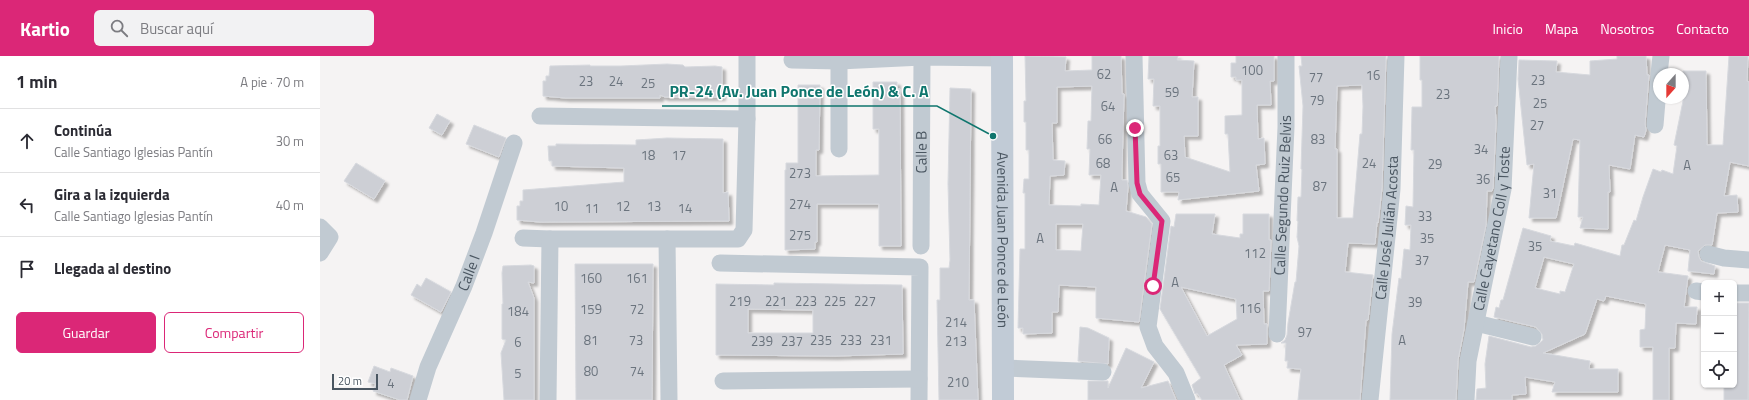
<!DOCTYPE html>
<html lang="es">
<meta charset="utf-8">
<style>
body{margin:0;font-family:"Titillium Web",sans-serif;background:#f2f2f3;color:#2b2b33}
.controls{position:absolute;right:12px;bottom:12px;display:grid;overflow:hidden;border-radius:6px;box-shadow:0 1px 3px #0004}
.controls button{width:36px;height:36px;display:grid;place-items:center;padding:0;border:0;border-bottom:1px solid #e1e1e2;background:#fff;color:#2b2b33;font:20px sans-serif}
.compass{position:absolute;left:1333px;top:12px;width:36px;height:36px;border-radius:50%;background:#fff;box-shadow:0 1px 3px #0004;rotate:201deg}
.scale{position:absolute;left:12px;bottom:10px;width:46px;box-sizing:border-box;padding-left:4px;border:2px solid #4a5661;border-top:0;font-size:11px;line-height:14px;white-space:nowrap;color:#4a5661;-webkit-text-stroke:3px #fff;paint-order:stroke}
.stop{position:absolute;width:12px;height:12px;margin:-9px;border:3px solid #db2777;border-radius:50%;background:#fff}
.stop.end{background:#db2777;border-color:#fff;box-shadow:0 1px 4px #0008}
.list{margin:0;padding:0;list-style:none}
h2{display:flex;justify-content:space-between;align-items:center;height:52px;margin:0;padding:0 16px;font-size:17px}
h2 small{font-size:13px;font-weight:400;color:#7c7c81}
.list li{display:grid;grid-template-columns:26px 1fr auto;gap:12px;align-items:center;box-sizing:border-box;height:64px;padding:0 16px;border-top:1px solid #e1e1e2}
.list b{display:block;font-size:15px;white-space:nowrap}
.list p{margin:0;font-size:13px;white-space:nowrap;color:#7c7c81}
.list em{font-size:13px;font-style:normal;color:#7c7c81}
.actions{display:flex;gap:8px;padding:12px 16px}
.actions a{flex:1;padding:9px 0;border:1px solid #db2777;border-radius:6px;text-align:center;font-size:14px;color:#db2777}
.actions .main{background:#db2777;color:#fff}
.icon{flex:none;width:22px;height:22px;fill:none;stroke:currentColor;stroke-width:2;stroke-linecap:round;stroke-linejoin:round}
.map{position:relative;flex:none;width:1429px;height:344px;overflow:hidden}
header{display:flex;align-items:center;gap:24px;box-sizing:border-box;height:56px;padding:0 20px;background:#db2777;color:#fff}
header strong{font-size:19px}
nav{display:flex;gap:22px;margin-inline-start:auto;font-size:14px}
.search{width:280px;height:36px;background:#f2f2f3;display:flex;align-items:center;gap:10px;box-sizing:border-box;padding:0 14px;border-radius:6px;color:#7c7c81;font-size:15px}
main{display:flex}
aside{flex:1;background:#fff}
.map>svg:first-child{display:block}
.building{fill:#cdcfd5;stroke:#d7d9de;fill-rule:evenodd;filter:url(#shadow)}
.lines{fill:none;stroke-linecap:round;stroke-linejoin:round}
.minor{stroke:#c1cad2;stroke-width:17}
.secondary{stroke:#c1cbd6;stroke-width:22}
.route{stroke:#db2777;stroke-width:5}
.labels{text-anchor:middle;stroke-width:3;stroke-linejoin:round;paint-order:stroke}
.number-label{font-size:13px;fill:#6b747e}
.street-label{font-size:15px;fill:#4a5661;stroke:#fff}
.leader{fill:none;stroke:#0f766e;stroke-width:1.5}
.callout-dot{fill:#0f766e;stroke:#fff;stroke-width:1.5}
.callout-label{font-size:16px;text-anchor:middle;font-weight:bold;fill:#0f766e;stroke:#fff;stroke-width:3;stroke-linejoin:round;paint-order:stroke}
</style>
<header>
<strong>Kartio</strong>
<div class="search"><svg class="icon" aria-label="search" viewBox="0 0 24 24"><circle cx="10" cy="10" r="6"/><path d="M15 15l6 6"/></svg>Buscar aquí</div>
<nav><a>Inicio</a><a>Mapa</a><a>Nosotros</a><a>Contacto</a></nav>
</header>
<main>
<aside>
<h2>1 min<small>A pie · 70 m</small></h2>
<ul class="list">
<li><svg class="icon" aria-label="ahead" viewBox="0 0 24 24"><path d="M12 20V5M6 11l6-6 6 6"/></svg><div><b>Continúa</b><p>Calle Santiago Iglesias Pantín</p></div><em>30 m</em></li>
<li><svg class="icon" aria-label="left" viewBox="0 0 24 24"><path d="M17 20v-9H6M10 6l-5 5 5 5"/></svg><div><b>Gira a la izquierda</b><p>Calle Santiago Iglesias Pantín</p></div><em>40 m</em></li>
<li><svg class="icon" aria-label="arrive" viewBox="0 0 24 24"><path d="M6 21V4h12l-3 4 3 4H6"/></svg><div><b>Llegada al destino</b></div></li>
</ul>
<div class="actions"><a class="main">Guardar</a><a>Compartir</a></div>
</aside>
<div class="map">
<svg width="1429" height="344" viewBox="0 0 1429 344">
<defs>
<filter id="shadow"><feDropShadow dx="3.5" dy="3.5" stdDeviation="1" flood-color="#0004"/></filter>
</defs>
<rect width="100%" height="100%" fill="#f5f3f3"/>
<g class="building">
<path d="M705,0L746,1L745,15L772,14V0H801L802,38H804L802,112V124H807L808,131L806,155L826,161L832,168L819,266L776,262V231L739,229L738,256H732V277L703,278V272H698L700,193H705V137H703L704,123H709V94H706V66H704V45H706ZM772,30L771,65H768L767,93H770L769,119H781L779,149L761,148V150L729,149L730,120L744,119L745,105L733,104L732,67H737V31ZM736,168H763L761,195L736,194Z"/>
<polygon points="829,0 858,0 857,4 874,5 872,41 878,41 878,80 864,80 865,101 910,116 908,78 905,78 905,60 922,59 922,24 916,24 916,21 911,21 911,7 916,7 916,0 954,0 954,25 950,25 951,49 937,49 938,83 944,82 945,108 936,109 939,135 858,144 859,136 841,136 841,108 838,108 838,90 840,90 840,50 833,50 834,23 828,23"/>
<path d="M981,0H1066L1062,132L1058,167L1057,166L1055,188L1028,187L1025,216L1053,219L1048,264H1046L1040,344H978L981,313L967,312L968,305H965L966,287H961L965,284L967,279L968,267L975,226H976L979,190L977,181L978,165H977L978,141H981L982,113H981L983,50L979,10H982ZM1042,29L1043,50L1042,78H1040L1033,162H1017V93H1015L1017,30Z"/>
<polygon points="1100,0 1179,0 1177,50 1175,50 1176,66 1173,132 1172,135 1167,135 1166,169 1154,226 1148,226 1144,273 1138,304 1136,344 1070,344 1072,278 1079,222 1081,223 1084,193 1090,194 1091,169 1085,169 1086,150 1093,151 1094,94 1091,94 1092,51 1102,51 1102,24 1100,24"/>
<polygon points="1297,0 1326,0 1327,19 1329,19 1325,68 1326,74 1324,81 1315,79 1310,113 1289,109 1290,136 1288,136 1288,173 1260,172 1263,161 1258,161 1260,84 1253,83 1236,162 1209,162 1214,108 1207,109 1198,23 1199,4 1237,5 1236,16 1270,19 1270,5 1297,3"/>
<path d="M1409,0H1428L1427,25L1429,26V110L1410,106L1404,140L1417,139L1418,156L1397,157L1392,189H1385L1378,195L1379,201L1381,205L1395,210L1394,218L1368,215L1370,194L1345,189L1338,216L1368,220L1364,251H1377L1376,268L1356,267L1355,292H1349V344H1333V291H1320V274L1325,273L1326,248L1286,240L1284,245L1277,243L1265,278L1223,297L1270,305L1269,313H1298V336H1232L1235,326L1205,321L1206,338L1192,339V344H1156L1157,333L1166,332L1165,308L1169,280L1211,291L1216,290L1223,284L1222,278L1216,271L1174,261L1176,251L1179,252L1181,244H1183L1203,172L1231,180L1230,185L1254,190L1255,187L1300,200L1302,189H1304L1314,164L1316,165L1323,141L1333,113L1341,116L1342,114L1353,118L1357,90L1354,89L1363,45V15H1386L1387,89H1403ZM1224,201L1254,208L1245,236L1240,235V238L1215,232Z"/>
<polygon points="347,8 363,9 365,11 395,10 402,11 402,41 345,41 340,39 340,42 246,42 223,40 223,25 226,25 226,20 229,20 230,10 270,9 270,10 301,10"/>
<polygon points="553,26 577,26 577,33 580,33 581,190 559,190 559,148 497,148 497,186 495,186 495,193 465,194 465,114 466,114 466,107 478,107 478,29 500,29 499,94 496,94 496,120 559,119 559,73 553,73"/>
<polygon points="630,32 651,33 649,244 654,244 658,344 619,344 617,244 620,244 620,212 629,212 630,204 628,128"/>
<polygon points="117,58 130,65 122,79 109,72"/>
<polygon points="154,69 186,82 179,101 146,88"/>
<polygon points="347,82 403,83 403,137 408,136 409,165 220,166 197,164 197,150 200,150 200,145 203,145 203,134 304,126 304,112 232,110 232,105 229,105 228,90 236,90 236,88 316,89 316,84"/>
<polygon points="36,107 65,125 54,143 24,125"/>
<path d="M856,158H895L892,178L920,182V178H923V158H949V184H951L949,235H943L944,268H947V288L916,289L922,299L904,309L920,344H882L877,337L875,338L872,329L881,322L840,253L851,170L854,171ZM861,231L916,243L917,263L887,280Z"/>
<polygon points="255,208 333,208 332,344 256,344"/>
<polygon points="211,209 214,210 214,227 208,226 214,242 214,344 184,344 181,297 186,284 182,283 182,248 183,248 182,217 183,210"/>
<polygon points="106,222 131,236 121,256 91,239 97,228 101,231"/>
<path d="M454,227L582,229L583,298L515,300L396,299V228L454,229ZM428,253L493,254V277H428Z"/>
<polygon points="1414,247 1429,247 1428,344 1404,344 1404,329 1414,329"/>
<polygon points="760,271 768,272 789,282 788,308 758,305"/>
<polygon points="806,292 834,306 821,332 848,325 856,344 768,344 768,325 788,325 788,332"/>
<polygon points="54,310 70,316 71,312 93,320 87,344 80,344 53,335 56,328 48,326"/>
</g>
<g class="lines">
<g class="minor">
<polyline points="814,0 817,127 820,138 842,165 828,271 835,290 856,317 867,344"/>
<polyline points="472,4 519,5 602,1 682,2"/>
<polyline points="1339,18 1341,0"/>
<polyline points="220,60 427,63"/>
<polyline points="1335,69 1339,21"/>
<polyline points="519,93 519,5"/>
<polyline points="0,171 10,181 0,197"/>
<polyline points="203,182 230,183"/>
<polyline points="347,183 349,344"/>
<path id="s1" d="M601,190L602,1"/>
<polyline points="1388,198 1404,202 1429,204"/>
<polyline points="400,207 600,211 599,344"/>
<polyline points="1376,235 1384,236"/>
<polyline points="1414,237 1429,237"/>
<polyline points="1156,267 1213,281"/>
<path id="s2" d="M957,278L966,71V0"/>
<polyline points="683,312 783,316"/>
<polyline points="403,325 599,323"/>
<path id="s3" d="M98,344L108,311L144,230L164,177L194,87"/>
<polyline points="228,344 230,183 418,183 424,174 427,63 427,0"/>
<path id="s4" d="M1050,344L1072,133L1076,0"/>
<path id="s5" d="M1146,344L1148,305L1183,133L1189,0"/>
</g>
<path class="secondary" id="s6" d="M682,0L683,344"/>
</g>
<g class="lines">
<polyline class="route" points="815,72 817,127 820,138 842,165 833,230"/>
</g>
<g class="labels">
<g class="number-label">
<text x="932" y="19">100</text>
<text x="784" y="23">62</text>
<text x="1053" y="24">16</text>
<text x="996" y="26">77</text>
<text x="1218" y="29">23</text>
<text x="266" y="30">23</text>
<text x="296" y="30">24</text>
<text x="328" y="32">25</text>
<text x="852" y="41">59</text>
<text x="1123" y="43">23</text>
<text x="997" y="49">79</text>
<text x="1220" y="52">25</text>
<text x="788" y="55">64</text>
<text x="1217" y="74">27</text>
<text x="785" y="88">66</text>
<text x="998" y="88">83</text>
<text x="1161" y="98">34</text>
<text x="328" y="104">18</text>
<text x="359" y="104">17</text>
<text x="851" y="104">63</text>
<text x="783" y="112">68</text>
<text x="1049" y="112">24</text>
<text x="1115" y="113">29</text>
<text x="1367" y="114">A</text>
<text x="480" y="122">273</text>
<text x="853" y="126">65</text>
<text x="1163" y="128">36</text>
<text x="1000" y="135">87</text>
<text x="794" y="136">A</text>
<text x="1230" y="142">31</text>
<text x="480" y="153">274</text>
<text x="241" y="155">10</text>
<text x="303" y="155">12</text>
<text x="334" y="155">13</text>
<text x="272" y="157">11</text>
<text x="365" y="157">14</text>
<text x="1105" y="165">33</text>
<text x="480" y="184">275</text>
<text x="720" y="187">A</text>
<text x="1107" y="187">35</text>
<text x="1215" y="195">35</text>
<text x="935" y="202">112</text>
<text x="1102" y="209">37</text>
<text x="271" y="227">160</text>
<text x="317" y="227">161</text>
<text x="855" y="231">A</text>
<text x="420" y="250">219</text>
<text x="456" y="250">221</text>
<text x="486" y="250">223</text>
<text x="515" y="250">225</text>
<text x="545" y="250">227</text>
<text x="1095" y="251">39</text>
<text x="930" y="257">116</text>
<text x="271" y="258">159</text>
<text x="317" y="258">72</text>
<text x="198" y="260">184</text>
<text x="636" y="271">214</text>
<text x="985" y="281">97</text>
<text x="271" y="289">81</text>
<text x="316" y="289">73</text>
<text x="501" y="289">235</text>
<text x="531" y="289">233</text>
<text x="561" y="289">231</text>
<text x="1082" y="289">A</text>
<text x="442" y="290">239</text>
<text x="472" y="290">237</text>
<text x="636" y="290">213</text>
<text x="198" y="291">6</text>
<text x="271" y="320">80</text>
<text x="317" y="320">74</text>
<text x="198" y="322">5</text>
<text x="638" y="331">210</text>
<text x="71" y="332">4</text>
</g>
<g class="street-label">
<text dy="5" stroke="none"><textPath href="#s1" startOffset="94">Calle B</textPath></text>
<text dy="5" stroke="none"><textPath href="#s2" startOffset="139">Calle Segundo Ruiz Belvis</textPath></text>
<text dy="5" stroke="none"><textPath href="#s4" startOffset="173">Calle José Julián Acosta</textPath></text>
<text dy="5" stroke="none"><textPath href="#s5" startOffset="174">Calle Cayetano Coll y Toste</textPath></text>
<text dy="5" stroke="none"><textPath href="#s6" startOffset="184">Avenida Juan Ponce de León</textPath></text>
<text dy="5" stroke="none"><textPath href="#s3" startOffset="137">Calle I</textPath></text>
</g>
</g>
<path class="leader" d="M673 80L617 50H342"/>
<circle class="callout-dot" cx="673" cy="80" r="4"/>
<g class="callout-label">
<text x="479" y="41">PR-24 (Av. Juan Ponce de León) &amp; C. A</text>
</g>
</svg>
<div class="controls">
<button>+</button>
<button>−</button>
<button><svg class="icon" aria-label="locate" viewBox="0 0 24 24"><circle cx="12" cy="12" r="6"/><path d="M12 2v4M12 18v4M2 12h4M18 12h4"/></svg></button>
</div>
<svg class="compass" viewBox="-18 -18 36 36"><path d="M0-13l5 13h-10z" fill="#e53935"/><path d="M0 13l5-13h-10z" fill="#7c7c81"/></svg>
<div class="scale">20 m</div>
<div class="stop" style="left:833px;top:230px"></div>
<div class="stop end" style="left:815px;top:72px"></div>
</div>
</main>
